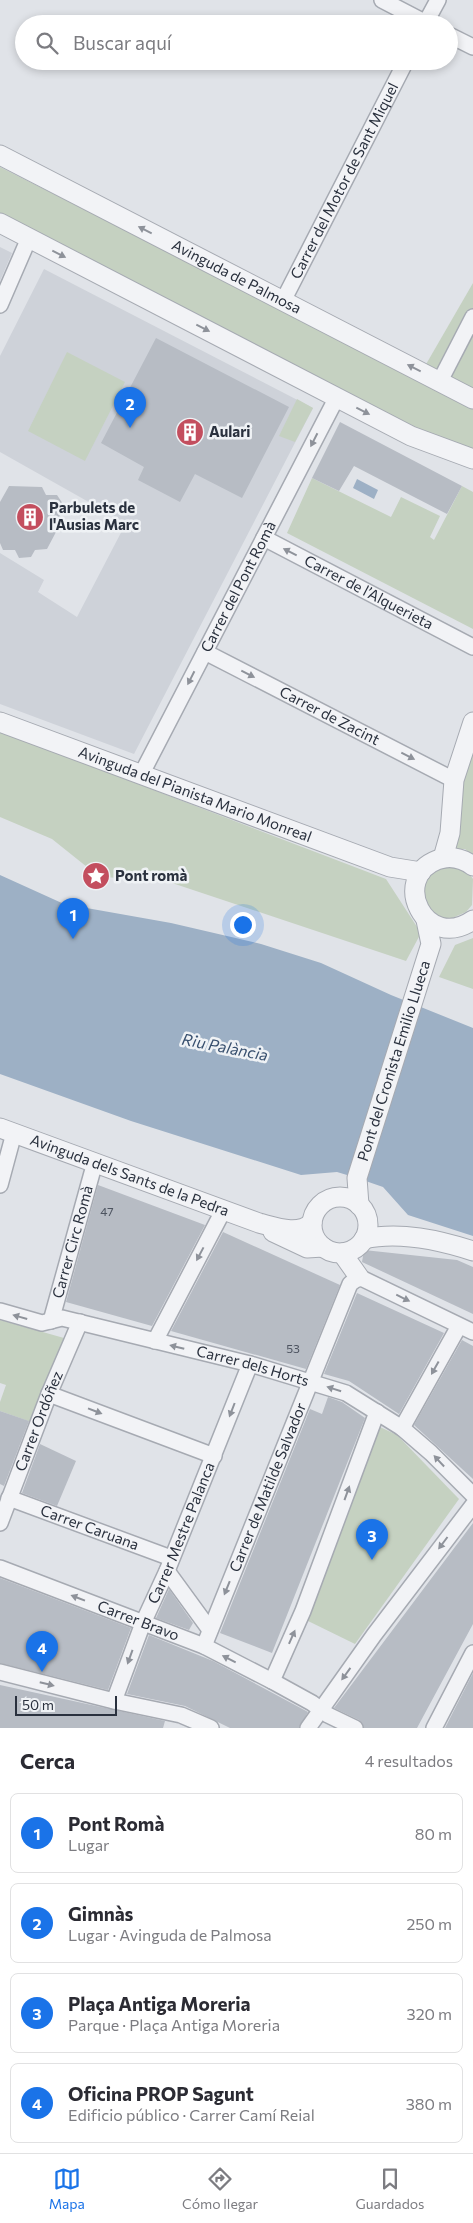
<!DOCTYPE html>
<html lang="es">
<meta charset="utf-8">
<style>
body{margin:0;font-family:Commissioner,sans-serif;background:#f7f7f7;color:#2b2b33}
.scale{position:absolute;left:15px;bottom:12px;width:102px;box-sizing:border-box;padding-left:5px;border:2px solid #2a313e;border-top:0;font-size:14px;line-height:18px;white-space:nowrap;color:#2a313e;-webkit-text-stroke:4px #eff2f5;paint-order:stroke}
.you{position:absolute;left:242px;top:924px;width:18px;height:18px;margin:-12px;border:4px solid #fff;border-radius:50%;background:#1a73e8;box-shadow:0 0 0 8px #1a73e833}
.badge{display:grid;place-items:center;width:32px;height:32px;border-radius:50%;background:#1a73e8;color:#fff;font-size:16px;font-weight:700}
.pin{position:absolute;translate:-50% -41px;filter:drop-shadow(0 1px 2px #0008)}
.pin::after{content:'';position:absolute;top:26px;width:18px;height:15px;background:inherit;clip-path:polygon(0 0,100% 0,50% 100%)}
.list{margin:0;padding:0;list-style:none}
h2{display:flex;justify-content:space-between;align-items:center;height:65px;margin:0;padding:0 20px;font-size:21px}
h2 small{font-size:16px;font-weight:400;color:#7c7c81}
.list li{display:grid;grid-template-columns:32px 1fr auto;gap:15px;align-items:center;box-sizing:border-box;height:80px;margin:0 10px 10px;padding:0 10px;border:1px solid #e1e1e2;border-radius:8px}
.list b{display:block;font-size:19px;white-space:nowrap}
.list p{margin:0;font-size:16px;white-space:nowrap;color:#7c7c81}
.list em{font-size:16px;font-style:normal;color:#7c7c81}
.icon{flex:none;width:28px;height:28px;fill:none;stroke:currentColor;stroke-width:2;stroke-linecap:round;stroke-linejoin:round}
.map{position:relative;flex:none;width:473px;height:1728px;overflow:hidden}
.search{position:absolute;background:#fff;box-shadow:0 2px 8px #0003;left:15px;right:15px;top:15px;height:55px;display:flex;align-items:center;gap:12px;box-sizing:border-box;padding:0 18px;border-radius:28px;color:#7c7c81;font-size:19px}
.sheet{height:425px;background:#fff}
nav{display:flex;justify-content:space-around;align-items:center;box-sizing:border-box;height:70px;border-top:1px solid #e1e1e2;background:#fff;font-size:14px;color:#7c7c81}
nav a{display:grid;justify-items:center;gap:2px}
nav .on{color:#1a73e8}
.map>svg:first-child{display:block}
.built{fill:#ced2d9}
.green{fill:#c5d1c1}
.water{fill:#9db0c5}
.building{fill:#b7bcc4}
.lines{fill:none;stroke-linecap:round;stroke-linejoin:round}
.minor-casing{stroke:#a6aab2;stroke-width:18}
.tertiary-casing{stroke:#a6aab2;stroke-width:21}
.minor{stroke:#f2f3f6;stroke-width:15}
.tertiary{stroke:#f2f3f6;stroke-width:19}
.oneway{fill:#8e929a}
.labels{text-anchor:middle;stroke-width:5;stroke-linejoin:round;paint-order:stroke}
.number-label{font-size:12px;fill:#4d5460}
.street-label{font-size:15px;fill:#2a313e;stroke:#eff2f5}
.poi-label{font-size:15px;font-weight:bold;fill:#2a313e;stroke:#eff2f5;text-anchor:start}
.water-label{font-size:16px;font-style:italic;fill:#374f6e;stroke:#eff2f5}
</style>
<div class="map">
<svg width="473" height="1728" viewBox="0 0 473 1728">
<rect width="100%" height="100%" fill="#e0e3e8"/>
<g class="built">
<polygon points="0,247 12,253 0,281"/>
<polygon points="44,269 313,408 134,754 0,704 0,553 44,580 38,592 77,617 126,523 0,452 0,356"/>
</g>
<g class="green">
<polygon points="0,167 473,405 473,449 402,424 0,216"/>
<polygon points="473,283 473,389 425,366"/>
<polygon points="67,352 125,382 85,461 28,431"/>
<polygon points="297,399 313,408 295,442 279,436"/>
<polygon points="312,478 391,517 401,497 440,516 430,537 434,540 462,486 473,492 473,629 287,533"/>
<polygon points="0,731 386,879 421,933 406,961 172,883 106,877 92,871 52,839 0,817"/>
<polygon points="473,742 473,857 465,849 453,849 460,780"/>
<path d="M452,864L468,872L473,879L472,905L466,912L450,919L441,918L426,907C422,874 421,876 452,864Z"/>
<polygon points="473,938 473,989 439,977 455,945"/>
<polygon points="0,1320 64,1338 34,1423 0,1411 0,1402 6,1385 0,1383"/>
<polygon points="380,1427 397,1435 459,1499 355,1644 306,1620"/>
</g>
<g class="water">
<polygon points="357,479 378,490 374,499 353,488"/>
<polygon points="0,875 64,904 171,923 261,944 321,963 391,995 473,1028 473,1236 408,1215 383,1187 357,1178 337,1172 301,1175 131,1121 0,1074"/>
</g>
<g class="building">
<polygon points="156,338 289,407 242,498 195,474 180,502 138,480 144,467 101,443"/>
<polygon points="340,422 462,486 447,514 354,466 339,491 312,478"/>
<polygon points="9,486 42,487 46,495 57,495 63,504 58,512 63,522 58,532 56,532 47,549 35,550 31,557 19,558 15,550 3,550 0,543 0,502"/>
<polygon points="98,1185 205,1225 152,1326 66,1302"/>
<polygon points="223,1232 340,1285 306,1369 171,1331"/>
<polygon points="364,1250 457,1260 473,1267 473,1314 362,1262"/>
<polygon points="357,1293 444,1333 399,1414 349,1381 324,1374"/>
<polygon points="462,1340 473,1346 473,1479 414,1425"/>
<polygon points="328,1397 342,1402 365,1418 272,1653 220,1633 310,1409 322,1414"/>
<polygon points="0,1411 29,1421 4,1486 0,1484"/>
<polygon points="40,1444 76,1461 57,1506 22,1493"/>
<polygon points="473,1523 473,1624 417,1728 364,1728 359,1720 334,1708"/>
<polygon points="0,1578 131,1628 108,1690 0,1663"/>
<polygon points="169,1589 193,1623 189,1630 156,1618"/>
<polygon points="149,1635 213,1661 308,1712 299,1728 230,1728 185,1706 127,1694"/>
<polygon points="473,1673 473,1728 445,1728"/>
<polygon points="0,1685 165,1721 163,1728 0,1728"/>
</g>
<g class="lines">
<g class="minor-casing">
<g id="minor">
<polyline points="382,0 428,24"/>
<polyline points="425,24 438,0"/>
<polyline points="449,35 473,47"/>
<path id="s1" d="M283,301L406,61"/>
<polyline points="0,305 29,238"/>
<polyline points="440,381 473,317"/>
<path id="s2" d="M264,538L473,647"/>
<path id="s3" d="M205,652L454,780"/>
<path id="s4" d="M141,775L337,397"/>
<polyline points="0,1185 14,1133"/>
<path id="s5" d="M0,1311L42,1323L62,1318L250,1364L346,1393L402,1428L431,1453L473,1495"/>
<path id="s6" d="M51,1321L95,1162"/>
<polyline points="155,1341 223,1211"/>
<polyline points="49,1394 214,1456"/>
<polyline points="402,1428 459,1326"/>
<path id="s7" d="M9,1498L171,1558"/>
<path id="s8" d="M0,1523L49,1394L80,1322"/>
<path id="s9" d="M0,1568L204,1646L272,1681L312,1703L328,1715L355,1728"/>
<polyline points="167,1571 210,1630"/>
<path id="s10" d="M204,1646L350,1284L359,1277L473,1332"/>
<polyline points="0,1672 114,1701 181,1715 211,1728"/>
<polyline points="272,1681 303,1611 377,1412"/>
<path id="s11" d="M114,1701L143,1623L167,1571L250,1364"/>
<polyline points="308,1728 374,1635 473,1505"/>
<polyline points="434,1728 473,1653"/>
</g>
</g>
<g class="tertiary-casing">
<g id="tertiary">
<path id="s12" d="M0,155L473,399"/>
<polyline points="0,223 411,436 473,459"/>
<path id="s13" d="M0,722L390,867L421,872"/>
<polyline points="443,858 450,833 454,780 473,722"/>
<path d="M473,866C462,858 450,855 437,860C390,878 425,953 473,920"/>
<path id="s14" d="M0,1128L259,1223C275,1227 298,1236 312,1223"/>
<circle cx="340" cy="1225" r="28"/>
<path id="s15" d="M359,1205L357,1178L431,944L426,920"/>
<polyline points="273,1232 307,1248 323,1247"/>
<path d="M364,1239C400,1231 439,1240 473,1251"/>
<polyline points="342,1253 359,1277"/>
</g>
</g>
<use href="#minor" class="minor"/>
<use href="#tertiary" class="tertiary"/>
</g>
<defs><path id="oneway-solid" d="M-6-.8H1V-3.2L6.5 0L1 3.2V.8H-6Z" transform="scale(1.25)"/></defs>
<g class="oneway">
<use href="#oneway-solid" transform="translate(145 230) rotate(-153)"/>
<use href="#oneway-solid" transform="translate(59 254) rotate(27)"/>
<use href="#oneway-solid" transform="translate(203 328) rotate(27)"/>
<use href="#oneway-solid" transform="translate(414 368) rotate(-153)"/>
<use href="#oneway-solid" transform="translate(363 411) rotate(27)"/>
<use href="#oneway-solid" transform="translate(314 440) rotate(117)"/>
<use href="#oneway-solid" transform="translate(290 552) rotate(-153)"/>
<use href="#oneway-solid" transform="translate(248 674) rotate(27)"/>
<use href="#oneway-solid" transform="translate(191 678) rotate(117)"/>
<use href="#oneway-solid" transform="translate(408 756) rotate(27)"/>
<use href="#oneway-solid" transform="translate(200 1254) rotate(118)"/>
<use href="#oneway-solid" transform="translate(403 1298) rotate(26)"/>
<use href="#oneway-solid" transform="translate(20 1317) rotate(-164)"/>
<use href="#oneway-solid" transform="translate(177 1347) rotate(-166)"/>
<use href="#oneway-solid" transform="translate(435 1368) rotate(119)"/>
<use href="#oneway-solid" transform="translate(334 1389) rotate(-162)"/>
<use href="#oneway-solid" transform="translate(232 1410) rotate(111)"/>
<use href="#oneway-solid" transform="translate(95 1411) rotate(21)"/>
<use href="#oneway-solid" transform="translate(439 1461) rotate(-133)"/>
<use href="#oneway-solid" transform="translate(347 1493) rotate(-70)"/>
<use href="#oneway-solid" transform="translate(443 1543) rotate(127)"/>
<use href="#oneway-solid" transform="translate(227 1588) rotate(112)"/>
<use href="#oneway-solid" transform="translate(78 1598) rotate(-159)"/>
<use href="#oneway-solid" transform="translate(292 1637) rotate(-66)"/>
<use href="#oneway-solid" transform="translate(130 1657) rotate(110)"/>
<use href="#oneway-solid" transform="translate(229 1659) rotate(-153)"/>
<use href="#oneway-solid" transform="translate(346 1674) rotate(126)"/>
<use href="#oneway-solid" transform="translate(47 1684) rotate(14)"/>
</g>
<defs>
<g id="building-disc" transform="scale(1.4375)"><circle r="9.5" fill="#c34e5e" stroke="#eff2f5"/><path d="M-4-6H4V6H1V3H-1V6H-4ZM-2.5-4.3h1.7v1.8h-1.7ZM.8-4.3h1.7v1.8H.8ZM-2.5-1h1.7V.8h-1.7ZM.8-1h1.7V.8H.8Z" fill="#fff"/></g>
<g id="sight-disc" transform="scale(1.4375)"><circle r="9.5" fill="#c34e5e" stroke="#eff2f5"/><path d="M0-6L1.8-2.2L6-1.7L2.9 1.2L3.7 5.4L0 3.3L-3.7 5.4L-2.9 1.2L-6-1.7L-1.8-2.2Z" fill="#fff"/></g>
</defs>
<g fill-rule="evenodd">
<use href="#building-disc" x="190" y="432"/>
<use href="#building-disc" x="30" y="517"/>
<use href="#sight-disc" x="96" y="876"/>
</g>
<g class="labels">
<g class="number-label">
<text x="107" y="1216">47</text>
<text x="293" y="1353">53</text>
</g>
<g class="street-label">
<text dy="5" stroke="none"><textPath href="#s1" startOffset="135">Carrer del Motor de Sant Miquel</textPath></text>
<text dy="5" stroke="none"><textPath href="#s12" startOffset="266">Avinguda de Palmosa</textPath></text>
<text dy="5" stroke="none"><textPath href="#s4" startOffset="212">Carrer del Pont Romà</textPath></text>
<text dy="5" stroke="none"><textPath href="#s2" startOffset="118">Carrer de l’Alquerieta</textPath></text>
<text dy="5" stroke="none"><textPath href="#s3" startOffset="140">Carrer de Zacint</textPath></text>
<text dy="5" stroke="none"><textPath href="#s13" startOffset="208">Avinguda del Pianista Mario Monreal</textPath></text>
<text dy="5" stroke="none"><textPath href="#s15" startOffset="150">Pont del Cronista Emilio Llueca</textPath></text>
<text dy="5" stroke="none"><textPath href="#s14" startOffset="138">Avinguda dels Sants de la Pedra</textPath></text>
<text dy="5" stroke="none"><textPath href="#s6" startOffset="82">Carrer Circ Romà</textPath></text>
<text dy="5" stroke="none"><textPath href="#s5" startOffset="261">Carrer dels Horts</textPath></text>
<text dy="5" stroke="none"><textPath href="#s8" startOffset="109">Carrer Ordóñez</textPath></text>
<text dy="5" stroke="none"><textPath href="#s10" startOffset="171">Carrer de Matilde Salvador</textPath></text>
<text dy="5" stroke="none"><textPath href="#s7" startOffset="86">Carrer Caruana</textPath></text>
<text dy="5" stroke="none"><textPath href="#s11" startOffset="181">Carrer Mestre Palanca</textPath></text>
<text dy="5" stroke="none"><textPath href="#s9" startOffset="148">Carrer Bravo</textPath></text>
</g>
<g class="poi-label">
<text x="209" y="437">Aulari</text>
<text x="49" y="513">Parbulets de<tspan x="49" dy="17">l'Ausias Marc</tspan></text>
<text x="115" y="881">Pont romà</text>
</g>
<g class="water-label">
<text transform="translate(225 1047) rotate(11)" y="6">Riu Palància</text>
</g>
</g>
</svg>
<div class="scale">50 m</div>
<div class="you"></div>
<div class="pin badge" style="left:73px;top:939px">1</div>
<div class="pin badge" style="left:130px;top:428px">2</div>
<div class="pin badge" style="left:372px;top:1560px">3</div>
<div class="pin badge" style="left:42px;top:1672px">4</div>
<div class="search"><svg class="icon" aria-label="search" viewBox="0 0 24 24"><circle cx="10" cy="10" r="6"/><path d="M15 15l6 6"/></svg>Buscar aquí</div>
</div>
<section class="sheet">
<h2>Cerca<small>4 resultados</small></h2>
<ul class="list">
<li><span class="badge">1</span><div><b>Pont Romà</b><p>Lugar</p></div><em>80 m</em></li>
<li><span class="badge">2</span><div><b>Gimnàs</b><p>Lugar · Avinguda de Palmosa</p></div><em>250 m</em></li>
<li><span class="badge">3</span><div><b>Plaça Antiga Moreria</b><p>Parque · Plaça Antiga Moreria</p></div><em>320 m</em></li>
<li><span class="badge">4</span><div><b>Oficina PROP Sagunt</b><p>Edificio público · Carrer Camí Reial</p></div><em>380 m</em></li>
</ul>
</section>
<nav>
<a class="on"><svg class="icon" aria-label="map" viewBox="0 0 24 24"><path d="M3 6l6-2 6 2 6-2v14l-6 2-6-2-6 2zM9 4v14M15 6v14"/></svg>Mapa</a>
<a><svg class="icon" aria-label="directions" viewBox="0 0 24 24"><path d="M12 3l9 9-9 9-9-9zM9 14v-3h6M13 9l2 2-2 2"/></svg>Cómo llegar</a>
<a><svg class="icon" aria-label="saved" viewBox="0 0 24 24"><path d="M7 4h10v16l-5-4-5 4z"/></svg>Guardados</a>
</nav>
